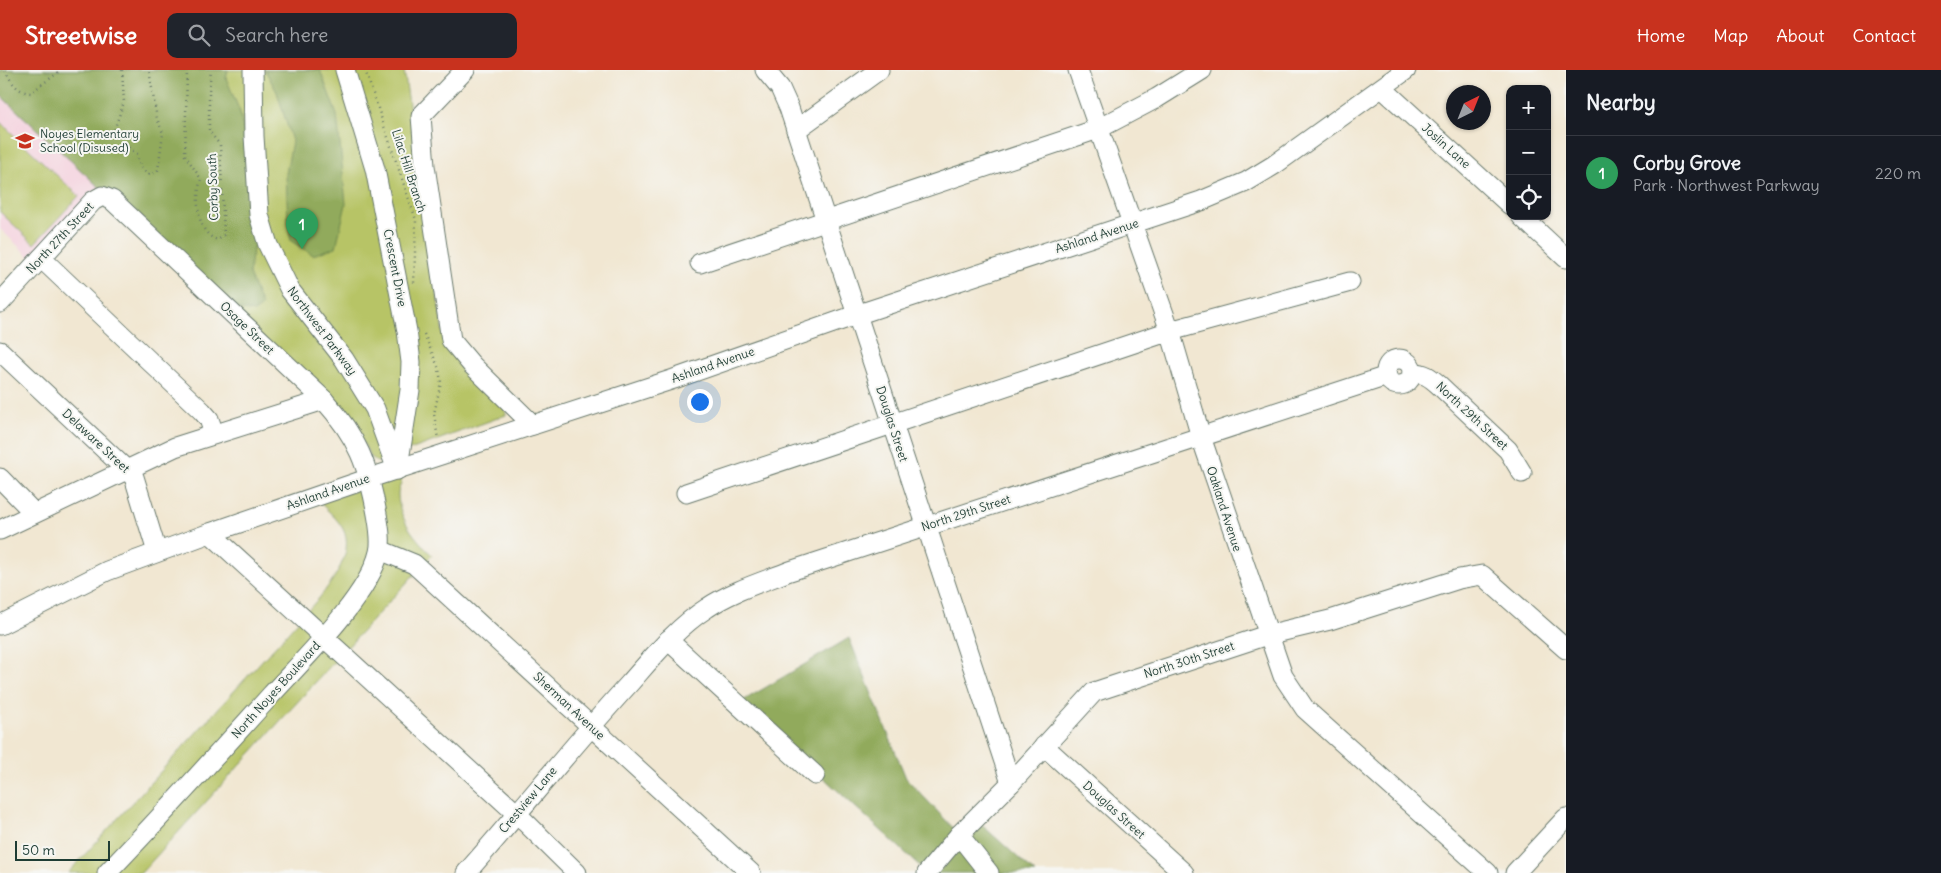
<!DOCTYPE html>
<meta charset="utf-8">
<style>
body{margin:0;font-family:Delius,sans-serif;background:#20242c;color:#f1f3f6}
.controls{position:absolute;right:15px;top:15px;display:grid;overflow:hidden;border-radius:10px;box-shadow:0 1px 4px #0004}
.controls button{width:45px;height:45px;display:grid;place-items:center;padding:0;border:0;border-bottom:1px solid #363941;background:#171b24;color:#f1f3f6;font:25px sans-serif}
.compass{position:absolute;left:1446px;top:15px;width:45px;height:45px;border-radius:50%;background:#171b24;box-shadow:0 1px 4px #0004;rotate:43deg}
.scale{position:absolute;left:15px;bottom:12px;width:95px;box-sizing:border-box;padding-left:5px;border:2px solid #1f3d34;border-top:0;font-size:14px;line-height:18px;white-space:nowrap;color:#1f3d34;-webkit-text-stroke:4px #f6f6f2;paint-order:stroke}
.you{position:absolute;left:699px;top:331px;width:18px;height:18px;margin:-12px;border:4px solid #fff;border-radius:50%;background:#1a73e8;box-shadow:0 0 0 8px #1a73e833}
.badge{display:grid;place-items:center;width:32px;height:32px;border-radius:50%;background:#c8321e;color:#fff;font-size:16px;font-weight:700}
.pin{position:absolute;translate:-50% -41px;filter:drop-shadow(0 1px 2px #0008)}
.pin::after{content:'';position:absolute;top:26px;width:18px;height:15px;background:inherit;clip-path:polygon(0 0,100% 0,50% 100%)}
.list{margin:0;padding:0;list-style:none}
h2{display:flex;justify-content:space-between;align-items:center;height:65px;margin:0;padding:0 20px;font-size:21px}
h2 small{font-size:16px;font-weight:400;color:#9ea1a6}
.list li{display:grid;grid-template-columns:32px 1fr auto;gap:15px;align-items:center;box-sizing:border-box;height:75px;padding:0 20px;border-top:1px solid #363941}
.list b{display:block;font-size:19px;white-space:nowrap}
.list p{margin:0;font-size:16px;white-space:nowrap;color:#9ea1a6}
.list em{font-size:16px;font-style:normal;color:#9ea1a6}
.icon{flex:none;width:28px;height:28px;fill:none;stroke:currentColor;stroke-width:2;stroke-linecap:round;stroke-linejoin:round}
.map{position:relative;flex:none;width:1566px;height:803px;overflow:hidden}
header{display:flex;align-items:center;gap:30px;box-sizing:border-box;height:70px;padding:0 25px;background:#c8321e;color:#fff}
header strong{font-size:24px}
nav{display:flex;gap:28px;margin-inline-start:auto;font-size:18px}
.search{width:350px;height:45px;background:#20242c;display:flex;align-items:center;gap:12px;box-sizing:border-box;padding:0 18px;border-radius:10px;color:#9ea1a6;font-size:19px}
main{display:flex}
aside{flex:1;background:#171b24}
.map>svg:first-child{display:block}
.built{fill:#f4cfdd}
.green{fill:#b7c466;stroke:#6b804d}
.forest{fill:#91aa5b;stroke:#587448}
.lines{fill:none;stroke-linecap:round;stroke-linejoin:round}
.minor-casing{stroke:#68786b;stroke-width:21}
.path{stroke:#68786b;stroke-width:2.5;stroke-dasharray:1 4;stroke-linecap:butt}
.minor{stroke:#fff;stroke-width:19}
.labels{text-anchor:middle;stroke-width:4;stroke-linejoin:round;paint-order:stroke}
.poi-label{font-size:12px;fill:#1f3d34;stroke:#f6f6f2;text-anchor:start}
.street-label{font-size:12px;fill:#1f3d34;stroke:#f6f6f2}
</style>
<header>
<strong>Streetwise</strong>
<div class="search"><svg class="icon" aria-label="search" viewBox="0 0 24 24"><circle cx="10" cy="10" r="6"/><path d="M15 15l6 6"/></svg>Search here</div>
<nav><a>Home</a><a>Map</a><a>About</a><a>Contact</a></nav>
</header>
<main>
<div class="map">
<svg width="1566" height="803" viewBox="0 0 1566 803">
<rect width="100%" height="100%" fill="#f6f6f2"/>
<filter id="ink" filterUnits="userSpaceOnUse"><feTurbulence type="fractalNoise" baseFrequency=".02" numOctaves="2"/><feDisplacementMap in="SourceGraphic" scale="10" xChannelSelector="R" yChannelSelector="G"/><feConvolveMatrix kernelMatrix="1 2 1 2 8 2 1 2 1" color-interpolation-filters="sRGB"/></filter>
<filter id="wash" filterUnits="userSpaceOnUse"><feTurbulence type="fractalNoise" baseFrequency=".0096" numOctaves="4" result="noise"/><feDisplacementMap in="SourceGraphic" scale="20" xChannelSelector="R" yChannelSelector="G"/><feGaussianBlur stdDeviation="1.12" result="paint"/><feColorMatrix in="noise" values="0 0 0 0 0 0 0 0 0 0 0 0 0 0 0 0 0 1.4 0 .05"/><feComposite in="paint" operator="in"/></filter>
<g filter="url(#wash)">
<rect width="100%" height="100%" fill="#f1e7d2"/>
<polygon class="built" points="0,25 99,117 32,189 0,159"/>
<g class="green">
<polygon points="0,0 404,0 444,271 505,336 506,345 377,392 370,386 353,353 0,25"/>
<polygon points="0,52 79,126 34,174 0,142"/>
<path d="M401,406C403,414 398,417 398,425C399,450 415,468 432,485L141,803H68L320,527C333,510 355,482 343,459C338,449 327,440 319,432Z"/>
</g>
<g class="forest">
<polygon points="0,0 228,0 226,8 240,42 249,93 255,168 249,204 262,236 254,242 236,239 99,117 0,25"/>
<polygon points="265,0 320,0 337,45 346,134 336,177 313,185 291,171 288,154 286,104 292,71 277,22"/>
<polygon points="849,568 906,708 956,761 923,799 741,632"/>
<polygon points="982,755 1035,803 937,803"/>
</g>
</g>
<g filter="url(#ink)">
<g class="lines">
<g class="minor-casing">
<g id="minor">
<polyline points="253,0 254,66 259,145 268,175 290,220 344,289 375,339 397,400"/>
<polyline points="345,0 375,99 407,261 411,292 410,320 398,397"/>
<polyline points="465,0 421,46 425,96 451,270 472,295 533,355"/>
<polyline points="765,0 780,18 789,38 1011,713"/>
<polyline points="1078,0 1170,261 1201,367 1283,606 1305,639 1488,803"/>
<polyline points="1382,18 1510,135"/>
<polyline points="796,60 879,0"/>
<polyline points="1521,146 1566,188"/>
<polyline points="41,188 202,341 209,349 214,364"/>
<polyline points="700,193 1098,59 1157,28 1202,0"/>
<path d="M0,233L93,131L102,126L112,130L324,330C358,368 368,395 377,444C379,456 382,471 379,482C369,526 302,591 271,625C217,685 163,745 107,803"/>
<polyline points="0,281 134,407 157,482"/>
<circle cx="1399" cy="302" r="13"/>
<path d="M1412,303C1424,302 1431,308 1439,315L1508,380L1522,403"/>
<polyline points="0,408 34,443"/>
<polyline points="686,423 1170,261 1350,212"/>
<polyline points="0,460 175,377 324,330"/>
<polyline points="210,463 517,744 577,803"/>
<polyline points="380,480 414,494 751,803"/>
<polyline points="0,555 107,501 210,463 370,408 674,309 856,245 1201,131 1246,112 1274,95 1406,0"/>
<polyline points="668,570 815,705"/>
<polyline points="1044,676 1184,803"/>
<polyline points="959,765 989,803"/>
<path d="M466,803C521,741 573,675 629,614C653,587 676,558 707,538C732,521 762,512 790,501L1387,306"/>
<polyline points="927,803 959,765 1011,713 1094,622 1267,565 1330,550 1459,509 1482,505 1566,579"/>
<polyline points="1515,803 1566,748"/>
</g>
</g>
<g class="path">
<path d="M5,0C11,12 18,23 32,23C41,13 52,9 60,0"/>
<path d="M122,0L124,32L114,60L121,72L137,84C139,95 141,101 151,105L158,100L163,63L157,49L149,0"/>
<path d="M187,0L185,85L201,109C195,128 196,164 218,170L224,165L220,75L209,61V21L211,0"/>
<polyline points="365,0 416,150 414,215"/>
<polyline points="424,264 439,299 441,312 434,344 438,369"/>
</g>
<use href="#minor" class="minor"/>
</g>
</g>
<defs>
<g id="school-bare" transform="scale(1.5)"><path d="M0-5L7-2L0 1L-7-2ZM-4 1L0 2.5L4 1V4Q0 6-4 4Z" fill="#c8321e" stroke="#f6f6f2" stroke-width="2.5" paint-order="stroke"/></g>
</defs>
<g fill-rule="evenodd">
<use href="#school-bare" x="25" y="71"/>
</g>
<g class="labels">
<g class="poi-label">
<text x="40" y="68">Noyes Elementary<tspan x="40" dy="14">School (Disused)</tspan></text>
</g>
<g class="street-label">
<text transform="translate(1446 76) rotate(42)" y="4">Joslin Lane</text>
<text transform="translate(409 101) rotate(72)" y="4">Lilac Hill Branch</text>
<text transform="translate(213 117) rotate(-92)" y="4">Corby South</text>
<text transform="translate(1097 166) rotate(-18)" y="4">Ashland Avenue</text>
<text transform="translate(60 168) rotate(-47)" y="4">North 27th Street</text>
<text transform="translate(395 198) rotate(79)" y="4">Crescent Drive</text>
<text transform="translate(247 258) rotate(44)" y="4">Osage Street</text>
<text transform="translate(322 261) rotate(53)" y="4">Northwest Parkway</text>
<text transform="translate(713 295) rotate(-19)" y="4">Ashland Avenue</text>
<text transform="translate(1472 346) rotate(43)" y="4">North 29th Street</text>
<text transform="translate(892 354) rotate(72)" y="4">Douglas Street</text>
<text transform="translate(96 371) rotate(43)" y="4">Delaware Street</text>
<text transform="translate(328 422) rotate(-19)" y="4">Ashland Avenue</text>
<text transform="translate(1224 439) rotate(72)" y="4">Oakland Avenue</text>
<text transform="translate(966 443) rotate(-18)" y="4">North 29th Street</text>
<text transform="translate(1189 590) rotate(-18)" y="4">North 30th Street</text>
<text transform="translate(276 620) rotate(-48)" y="4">North Noyes Boulevard</text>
<text transform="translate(569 636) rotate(43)" y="4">Sherman Avenue</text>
<text transform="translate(528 730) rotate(-50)" y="4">Crestview Lane</text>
<text transform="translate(1114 740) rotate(42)" y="4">Douglas Street</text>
</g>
</g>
</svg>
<div class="controls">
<button>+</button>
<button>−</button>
<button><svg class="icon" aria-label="locate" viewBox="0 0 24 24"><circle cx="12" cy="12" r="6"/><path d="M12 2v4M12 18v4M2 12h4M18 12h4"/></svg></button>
</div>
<svg class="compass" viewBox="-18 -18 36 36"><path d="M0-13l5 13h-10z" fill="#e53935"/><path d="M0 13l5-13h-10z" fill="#9ea1a6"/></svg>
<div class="scale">50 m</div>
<div class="you"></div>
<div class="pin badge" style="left:302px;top:179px;background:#2e9e5b">1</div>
</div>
<aside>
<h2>Nearby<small></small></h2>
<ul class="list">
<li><span class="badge" style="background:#2e9e5b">1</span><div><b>Corby Grove</b><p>Park · Northwest Parkway</p></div><em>220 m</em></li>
</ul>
</aside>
</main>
